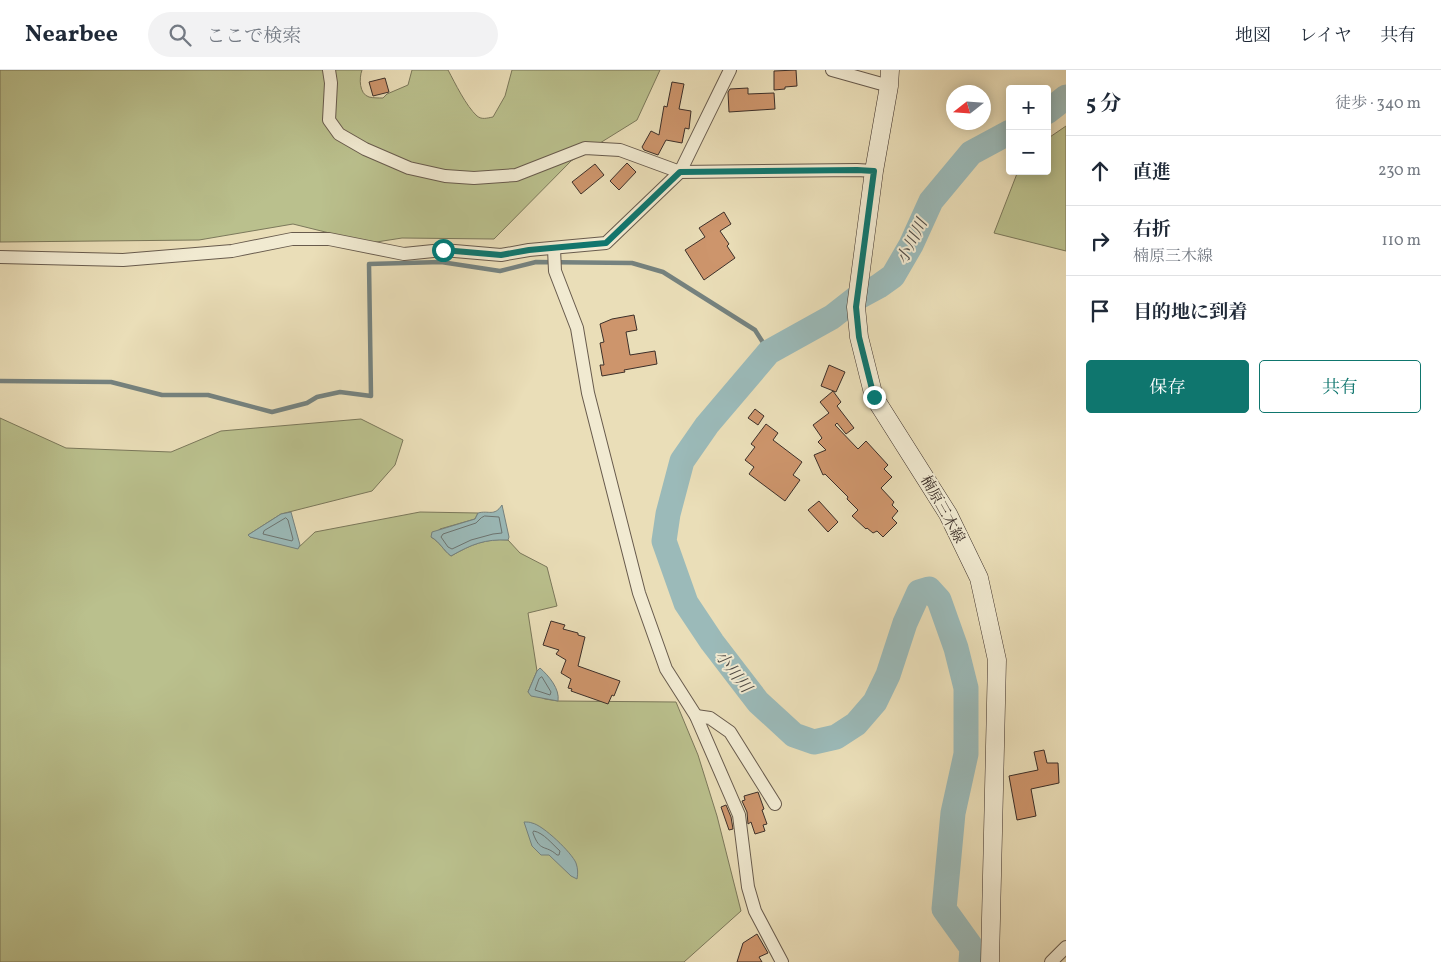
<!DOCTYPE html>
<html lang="ja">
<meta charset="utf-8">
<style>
body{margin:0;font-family:Vollkorn,"Noto Serif JP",serif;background:#f2f2f3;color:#1f2937}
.controls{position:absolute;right:15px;top:15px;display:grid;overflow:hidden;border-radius:5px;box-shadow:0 2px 12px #0003}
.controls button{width:45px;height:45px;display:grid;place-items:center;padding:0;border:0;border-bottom:1px solid #e0e1e3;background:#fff;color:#1f2937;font:25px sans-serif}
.compass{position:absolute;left:946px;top:15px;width:45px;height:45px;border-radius:50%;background:#fff;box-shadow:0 2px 12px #0003;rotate:253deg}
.stop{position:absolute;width:15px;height:15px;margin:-11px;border:4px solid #0f766e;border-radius:50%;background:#fff}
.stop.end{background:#0f766e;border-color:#fff;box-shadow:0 1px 5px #0008}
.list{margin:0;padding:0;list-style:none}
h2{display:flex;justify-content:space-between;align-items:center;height:65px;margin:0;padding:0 20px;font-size:21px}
h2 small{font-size:16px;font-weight:400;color:#747a83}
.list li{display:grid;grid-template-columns:32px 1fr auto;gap:15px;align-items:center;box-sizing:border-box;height:70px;padding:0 20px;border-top:1px solid #e0e1e3}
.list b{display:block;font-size:19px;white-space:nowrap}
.list p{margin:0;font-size:16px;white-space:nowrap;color:#747a83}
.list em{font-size:16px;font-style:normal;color:#747a83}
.actions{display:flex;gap:10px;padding:15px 20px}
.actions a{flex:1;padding:11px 0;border:1px solid #0f766e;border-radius:5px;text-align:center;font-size:18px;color:#0f766e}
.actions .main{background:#0f766e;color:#fff}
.icon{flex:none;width:28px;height:28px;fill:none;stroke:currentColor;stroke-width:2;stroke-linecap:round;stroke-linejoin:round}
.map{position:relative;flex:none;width:1066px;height:892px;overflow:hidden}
header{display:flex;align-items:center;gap:30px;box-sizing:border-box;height:70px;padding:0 25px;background:#fff;border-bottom:1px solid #e0e1e3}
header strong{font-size:24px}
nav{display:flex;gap:28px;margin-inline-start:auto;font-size:18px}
.search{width:350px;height:45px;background:#f2f2f3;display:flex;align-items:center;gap:12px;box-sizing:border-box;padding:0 18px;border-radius:28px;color:#747a83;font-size:19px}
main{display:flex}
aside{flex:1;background:#fff}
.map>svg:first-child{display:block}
.green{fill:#bac08d;stroke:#7b785b}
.water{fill:#9bbab9;stroke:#75827f}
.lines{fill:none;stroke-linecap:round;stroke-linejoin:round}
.shore{stroke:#6c7471;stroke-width:1}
.stream{stroke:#75827f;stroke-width:4.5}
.river{stroke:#9bbab9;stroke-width:25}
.building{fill:#cd956c;stroke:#3c2f29}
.minor-casing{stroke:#685b4d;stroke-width:14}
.secondary-casing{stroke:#3c2f29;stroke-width:19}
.minor{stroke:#f1ead1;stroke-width:12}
.secondary{stroke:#f1ead1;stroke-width:18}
.route{stroke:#0f766e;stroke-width:6}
.labels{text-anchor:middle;stroke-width:4;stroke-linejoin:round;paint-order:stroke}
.street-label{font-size:15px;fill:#3c2f29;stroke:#f1ead1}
.water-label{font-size:16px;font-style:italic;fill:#4f4b46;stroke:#f1ead1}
</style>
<header>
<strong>Nearbee</strong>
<div class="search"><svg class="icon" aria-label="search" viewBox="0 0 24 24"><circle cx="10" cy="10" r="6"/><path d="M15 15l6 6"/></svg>ここで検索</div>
<nav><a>地図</a><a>レイヤ</a><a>共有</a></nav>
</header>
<main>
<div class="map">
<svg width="1066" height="892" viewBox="0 0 1066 892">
<rect width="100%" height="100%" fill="#eadeb8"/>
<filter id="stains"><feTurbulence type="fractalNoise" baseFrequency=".004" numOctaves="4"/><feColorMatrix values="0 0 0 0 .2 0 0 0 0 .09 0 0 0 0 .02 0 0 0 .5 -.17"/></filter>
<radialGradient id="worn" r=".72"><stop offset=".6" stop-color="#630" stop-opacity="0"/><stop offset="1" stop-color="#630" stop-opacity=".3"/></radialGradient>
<g class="green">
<path d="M0,0H362C359,8 359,24 369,27C373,28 379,28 383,28L387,24L408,15L412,0H448C455,13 466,36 477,46C482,50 487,48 493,47L505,26L512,0H660L637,50L571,91L494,169L402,168L370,173L293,154L199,170L0,172Z"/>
<polygon points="1066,56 1066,181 994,163 1018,101 1047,101 1047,69"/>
<path d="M0,348L66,378L171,382L221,361L361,349L403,370L395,395L372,421L281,444L248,465L250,467L298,478L315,462L420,442L478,443L475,449L440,459L431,467C440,472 443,480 451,486C470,475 486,468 508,470L520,483L547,497L557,536L528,543L537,601L528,622L545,629L558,631L676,632L698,685L717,746L741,841L684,892H0Z"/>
</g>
<g class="water">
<path d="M502,435L509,467L508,470C485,469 472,474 451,486C443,480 440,472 431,467L432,462L475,449L478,443C489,440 494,447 502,435Z"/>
<polygon points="291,442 300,475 298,479 250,467 248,465 281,444"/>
<path d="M540,598C549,606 560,619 558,631L531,626L528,622L537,601Z"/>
<path d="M524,752C527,752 530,752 532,753C543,755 572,783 576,793C578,799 578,803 577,809L571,806L549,785H541L532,776Z"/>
</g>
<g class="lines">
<g class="shore">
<polygon points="485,446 499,447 502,463 493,464 471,470 452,479 448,477 441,467 443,464 476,453 481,448"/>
<polygon points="286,448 288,450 293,469 292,471 263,464 264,461"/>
<polygon points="542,607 551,622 550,625 535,620 539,609"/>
<path d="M534,761C544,763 552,774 560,781L559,785H557C545,774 540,783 533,763Z"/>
</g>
<polyline class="stream" points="0,311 111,312 162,325 208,325 272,342 307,333 317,327 340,322 371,326 369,194 441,192 500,201 536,192 632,193 663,202 755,260 769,282"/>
<g class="river">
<polyline points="1047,42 1066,27"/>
<polyline points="971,892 972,878 944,839 953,743 966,684 966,618 956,578 939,530 929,519 919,522 905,553 888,605 875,632 856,654 836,667 814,672 794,665 758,632 712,572 686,533 664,471 668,444 682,391 707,355 769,282 832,247 855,229 879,216 893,206 911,175 931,131 971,83 1010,62"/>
</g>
</g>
<g class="building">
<polygon points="796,0 797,16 785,17 785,19 774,20 774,1"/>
<polygon points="385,8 389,22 373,26 369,12"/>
<polygon points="672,12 684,14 679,39 691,41 689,59 685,58 682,73 666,70 658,85 644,80 642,77 651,61 659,65 664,36 667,37"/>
<polygon points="748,18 748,24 774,23 775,39 729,42 728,22 730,19"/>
<polygon points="627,93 636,102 619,120 610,111"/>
<polygon points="595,94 604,105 581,124 572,112"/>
<polygon points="724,142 731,154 720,161 729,174 727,176 735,188 704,210 685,180 705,167 699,158"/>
<polygon points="634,245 637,260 626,262 630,285 655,281 657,294 624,300 625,302 602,306 600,295 604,295 600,273 604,272 600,254 612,249"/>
<polygon points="829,295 845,302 836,322 821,316"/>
<polygon points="833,321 841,332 837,336 854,358 846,364 837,353 835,355 858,379 866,371 888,395 884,399 892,407 881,418 894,432 892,435 898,441 892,448 897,453 883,467 877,461 873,463 867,458 866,459 852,446 858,440 847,429 848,427 825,404 823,405 814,385 826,380 818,372 822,368 813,355 829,343 820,332"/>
<polygon points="755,339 764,346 758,355 748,348"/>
<polygon points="766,354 778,363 773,370 802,392 793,405 800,410 785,431 749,404 754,397 745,390 755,377 751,374"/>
<polygon points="819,431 838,452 828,462 808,440"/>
<polygon points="551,551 565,555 563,559 578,563 578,565 585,567 578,596 620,611 614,626 612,625 608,634 571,621 572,619 568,618 571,609 561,603 566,590 556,584 559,580 543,575"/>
<polygon points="1044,680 1047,693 1058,693 1059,713 1031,719 1036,746 1017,750 1009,706 1038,700 1034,682"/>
<polygon points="758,722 764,739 762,740 767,754 763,755 765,761 755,764 751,752 748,754 747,742 742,731 745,730 744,726"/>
<polygon points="726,735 731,747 733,759 729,760 721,737"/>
<polygon points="757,864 768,883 759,887 762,892 737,892 743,873"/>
</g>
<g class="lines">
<g class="minor-casing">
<g id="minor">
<polyline points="329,0 331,13 329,50 339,64 365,79 409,98 445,106 474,108 516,105 585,78 620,80 680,102 857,100 874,101"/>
<polyline points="832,0 889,16"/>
<polyline points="554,179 555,201 577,258 588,323 639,523 666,599 696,646 739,745 748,817 755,841 782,892"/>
<polyline points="0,187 123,190 232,181 292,169 329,169 404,184 443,180 501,185 529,180 606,173 680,102 730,0"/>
<polyline points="696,646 710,648 730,662 775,734"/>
<polyline points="1051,892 1066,877"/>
</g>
</g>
<g class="secondary-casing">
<polyline id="secondary" points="890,0 889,16 874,101 856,237 859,267 874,327 948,444 979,508 997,590 990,892"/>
</g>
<use href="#minor" class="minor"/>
<use href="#secondary" class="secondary"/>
</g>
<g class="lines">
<polyline class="route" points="443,180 501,185 529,180 606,173 680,102 857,100 874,101 856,237 859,267 874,327"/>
</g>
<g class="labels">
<g class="street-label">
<text transform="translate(943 439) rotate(61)" y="5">楠原三木線</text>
</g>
<g class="water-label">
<text transform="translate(911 171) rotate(-63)" y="6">小川川</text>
<text transform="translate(734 601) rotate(52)" y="6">小川川</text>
</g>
</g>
<rect width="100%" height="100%" filter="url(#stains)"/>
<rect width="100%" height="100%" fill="url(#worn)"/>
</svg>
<div class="controls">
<button>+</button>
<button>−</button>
</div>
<svg class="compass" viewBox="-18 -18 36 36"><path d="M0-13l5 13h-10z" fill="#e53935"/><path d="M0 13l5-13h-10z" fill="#747a83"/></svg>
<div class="stop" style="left:443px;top:180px"></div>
<div class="stop end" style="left:874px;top:327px"></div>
</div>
<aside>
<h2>5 分<small>徒歩 · 340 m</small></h2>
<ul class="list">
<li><svg class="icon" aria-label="ahead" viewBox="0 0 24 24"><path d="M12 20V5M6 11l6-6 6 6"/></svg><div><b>直進</b></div><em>230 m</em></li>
<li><svg class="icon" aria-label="right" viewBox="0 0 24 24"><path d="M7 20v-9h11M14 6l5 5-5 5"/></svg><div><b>右折</b><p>楠原三木線</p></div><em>110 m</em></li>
<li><svg class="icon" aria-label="arrive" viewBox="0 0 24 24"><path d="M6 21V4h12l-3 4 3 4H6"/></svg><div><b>目的地に到着</b></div></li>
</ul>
<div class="actions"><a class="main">保存</a><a>共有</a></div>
</aside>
</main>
